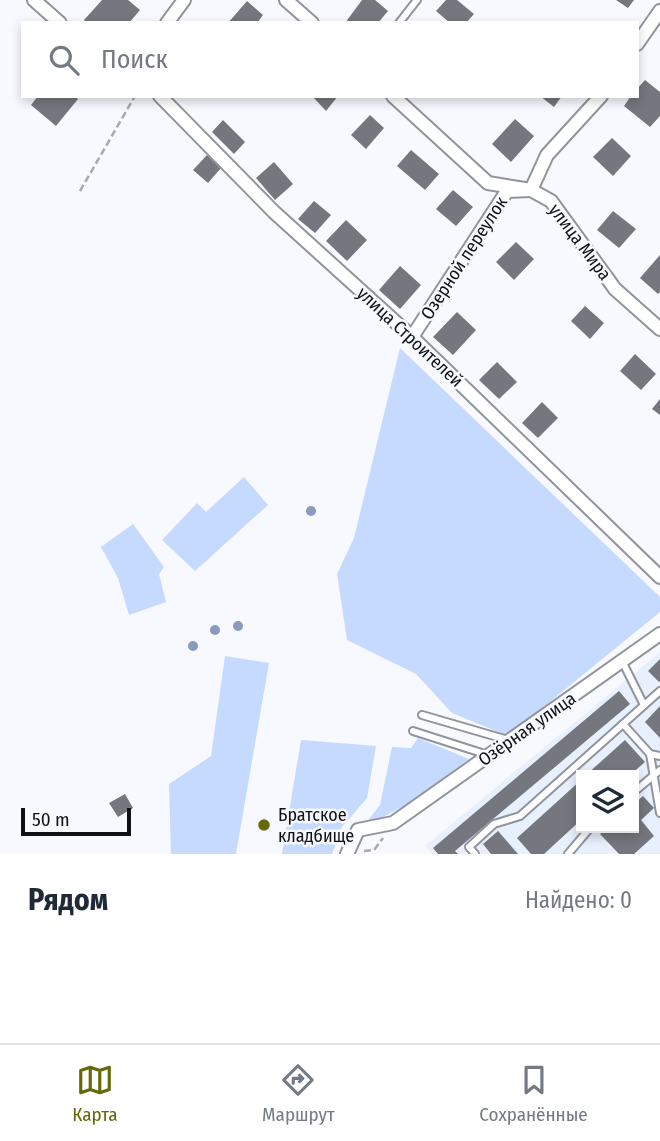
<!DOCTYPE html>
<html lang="ru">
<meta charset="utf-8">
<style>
body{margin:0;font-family:"Fira Sans Condensed",sans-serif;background:#f6f6f7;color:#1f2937}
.controls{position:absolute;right:21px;bottom:21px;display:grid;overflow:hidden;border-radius:0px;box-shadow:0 4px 10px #0003}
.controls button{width:63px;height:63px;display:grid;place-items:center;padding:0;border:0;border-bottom:2px solid #e0e1e3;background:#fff;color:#1f2937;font:35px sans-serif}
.scale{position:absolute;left:21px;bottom:18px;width:110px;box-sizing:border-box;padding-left:7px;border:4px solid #0f1113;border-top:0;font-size:19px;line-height:24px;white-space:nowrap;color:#0f1113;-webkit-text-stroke:5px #f7f9fe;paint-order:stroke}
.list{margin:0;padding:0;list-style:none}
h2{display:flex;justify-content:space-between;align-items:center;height:91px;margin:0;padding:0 28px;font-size:30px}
h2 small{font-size:23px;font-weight:400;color:#747a83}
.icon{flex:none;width:38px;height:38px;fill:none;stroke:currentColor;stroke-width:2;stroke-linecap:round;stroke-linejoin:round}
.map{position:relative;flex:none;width:660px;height:854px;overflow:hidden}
.search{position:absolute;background:#fff;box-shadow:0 4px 10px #0003;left:21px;right:21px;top:21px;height:77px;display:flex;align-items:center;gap:18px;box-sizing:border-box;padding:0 24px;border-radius:0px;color:#747a83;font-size:26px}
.sheet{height:189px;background:#fff}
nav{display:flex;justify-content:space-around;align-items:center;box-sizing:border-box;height:98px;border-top:2px solid #e0e1e3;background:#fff;font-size:19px;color:#747a83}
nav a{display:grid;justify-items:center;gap:4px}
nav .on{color:#646909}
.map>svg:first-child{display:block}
.built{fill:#e8effd;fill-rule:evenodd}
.green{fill:#c6daff}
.building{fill:#74787e}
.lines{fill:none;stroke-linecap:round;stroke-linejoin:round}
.service-casing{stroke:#90949b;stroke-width:10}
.minor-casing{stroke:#90949b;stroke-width:16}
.path{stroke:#a8aaae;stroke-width:2.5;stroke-dasharray:7 3.5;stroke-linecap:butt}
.service{stroke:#fff;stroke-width:6}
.minor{stroke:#fff;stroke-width:12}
.tree{fill:#899abe}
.poi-dot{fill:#646909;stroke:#f7f9fe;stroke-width:2.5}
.labels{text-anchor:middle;stroke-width:5;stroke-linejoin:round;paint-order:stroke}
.street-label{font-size:18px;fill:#0f1113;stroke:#f7f9fe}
.poi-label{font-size:18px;fill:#0f1113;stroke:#f7f9fe;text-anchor:start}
</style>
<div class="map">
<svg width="660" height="854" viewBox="0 0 660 854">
<rect width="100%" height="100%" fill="#f7f9fe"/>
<path class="built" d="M660,652V854H432L425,846ZM581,775H634V828H581Z"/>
<g class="green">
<polygon points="400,348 660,597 660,612 508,736 452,713 416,674 347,640 337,574 354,538"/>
<polygon points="244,477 268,505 195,571 162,540 197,503 206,512"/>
<polygon points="133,524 164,567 159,574 166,602 129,615 118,578 101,547"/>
<polygon points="225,656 269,663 236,854 171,854 169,784 211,756"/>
<polygon points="418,738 469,759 404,806 362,828 380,805 392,747 411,748"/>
<polygon points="301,740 376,746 367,798 342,827 332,854 282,854"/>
</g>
<g class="building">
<polygon points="102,0 128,0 140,10 129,23 87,23 84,20"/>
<polygon points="362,0 375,0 388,11 378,23 345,23"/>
<polygon points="446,0 457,0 474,14 466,23 450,23 436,11"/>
<polygon points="616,0 634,0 628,8"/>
<polygon points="247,1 263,15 257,23 228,23"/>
<polygon points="645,80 660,92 660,116 650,127 624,106 631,96 637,96 637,89"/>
<polygon points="38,96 75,96 78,99 56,126 31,105"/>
<polygon points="312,96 338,96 326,111"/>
<polygon points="540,96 562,96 554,107"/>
<polygon points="370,115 384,128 366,149 351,135"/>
<polygon points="515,119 534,136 511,162 492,144"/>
<polygon points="223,120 245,142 234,154 212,132"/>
<polygon points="612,138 631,156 613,176 593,157"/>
<polygon points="411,150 439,174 425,190 397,166"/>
<polygon points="207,155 221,168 208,183 193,170"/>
<polygon points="274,162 293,184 275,200 256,178"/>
<polygon points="453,190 473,207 456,226 436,209"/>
<polygon points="314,201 331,215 315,233 298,219"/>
<polygon points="613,211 636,229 619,248 597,230"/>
<polygon points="346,220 367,240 347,261 326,241"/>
<polygon points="516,242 534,259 514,280 496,262"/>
<polygon points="660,255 660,292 658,294 640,278"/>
<polygon points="400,266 421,285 400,309 379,290"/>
<polygon points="585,306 604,323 590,339 571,321"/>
<polygon points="457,312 476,330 453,355 433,337"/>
<polygon points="635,354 656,374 641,390 620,371"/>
<polygon points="497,362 517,382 499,399 479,380"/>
<polygon points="660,399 660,415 652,409"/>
<polygon points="542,402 558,418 538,438 522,423"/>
<polygon points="660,659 660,681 659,682 648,671"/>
<polygon points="619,691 630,704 455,851 458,854 438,854 433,848"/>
<polygon points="660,706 660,738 645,722"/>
<polygon points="625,740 645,762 630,775 586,775"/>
<polygon points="581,780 581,820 544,854 531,854 517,838"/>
<polygon points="125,794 133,808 118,817 109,803"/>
<polygon points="643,796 654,808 641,820 654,836 634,854 619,854 600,834 607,828 634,828 634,804"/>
<polygon points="498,831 518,854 491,854 483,844"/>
</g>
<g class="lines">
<g class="service-casing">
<g id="service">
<polyline points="399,23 417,0"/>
<polyline points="623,663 644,705"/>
<polyline points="422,715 508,740"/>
<polyline points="623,724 650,754 660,756"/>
<polyline points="413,731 488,755"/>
<polyline points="650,754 660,813"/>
<polyline points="634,792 660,770"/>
<polyline points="475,854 469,847 494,824 520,816 660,691"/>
<polyline points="568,854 590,828"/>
</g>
</g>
<g class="minor-casing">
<g id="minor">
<polyline points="34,0 60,23"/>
<polyline points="286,0 312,23"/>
<polyline points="167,23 184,0"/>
<polyline points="637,44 660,11"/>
<polyline points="160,96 274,212 412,337 660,577"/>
<polyline points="393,96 488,183 531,190 551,201 615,289 660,329"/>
<polyline points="412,337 507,191 531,190 547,155 601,96"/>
<polyline points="347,854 358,830 393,823 660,634"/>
</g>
</g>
<g class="path">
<polyline points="80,191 135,96"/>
<polyline points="364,851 374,850 383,838"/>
</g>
<use href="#service" class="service"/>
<use href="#minor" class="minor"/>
</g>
<g class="tree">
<circle cx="311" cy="511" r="5"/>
<circle cx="238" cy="626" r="5"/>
<circle cx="215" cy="630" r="5"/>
<circle cx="193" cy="646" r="5"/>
</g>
<circle class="poi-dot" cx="264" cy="825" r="7"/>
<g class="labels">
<g class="street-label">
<text transform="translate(580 242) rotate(53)" y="6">улица Мира</text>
<text transform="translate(464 258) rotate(-57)" y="6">Озерной переулок</text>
<text transform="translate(410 337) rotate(43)" y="6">улица Строителей</text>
<text transform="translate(527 729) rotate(-35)" y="6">Озёрная улица</text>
</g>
<g class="poi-label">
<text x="278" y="821">Братское<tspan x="278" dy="21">кладбище</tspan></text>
</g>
</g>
</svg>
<div class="controls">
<button><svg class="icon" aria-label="layers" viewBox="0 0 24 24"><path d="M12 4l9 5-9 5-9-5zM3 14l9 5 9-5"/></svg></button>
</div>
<div class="scale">50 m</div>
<div class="search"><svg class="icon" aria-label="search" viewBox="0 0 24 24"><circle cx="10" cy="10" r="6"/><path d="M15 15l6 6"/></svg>Поиск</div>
</div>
<section class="sheet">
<h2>Рядом<small>Найдено: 0</small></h2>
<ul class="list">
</ul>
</section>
<nav>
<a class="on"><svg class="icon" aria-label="map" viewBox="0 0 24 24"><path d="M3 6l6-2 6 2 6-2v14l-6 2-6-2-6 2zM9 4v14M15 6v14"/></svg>Карта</a>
<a><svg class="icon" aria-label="directions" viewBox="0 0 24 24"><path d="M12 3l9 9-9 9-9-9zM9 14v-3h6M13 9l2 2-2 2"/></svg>Маршрут</a>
<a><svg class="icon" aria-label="saved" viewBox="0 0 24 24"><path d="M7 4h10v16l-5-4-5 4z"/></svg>Сохранённые</a>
</nav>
